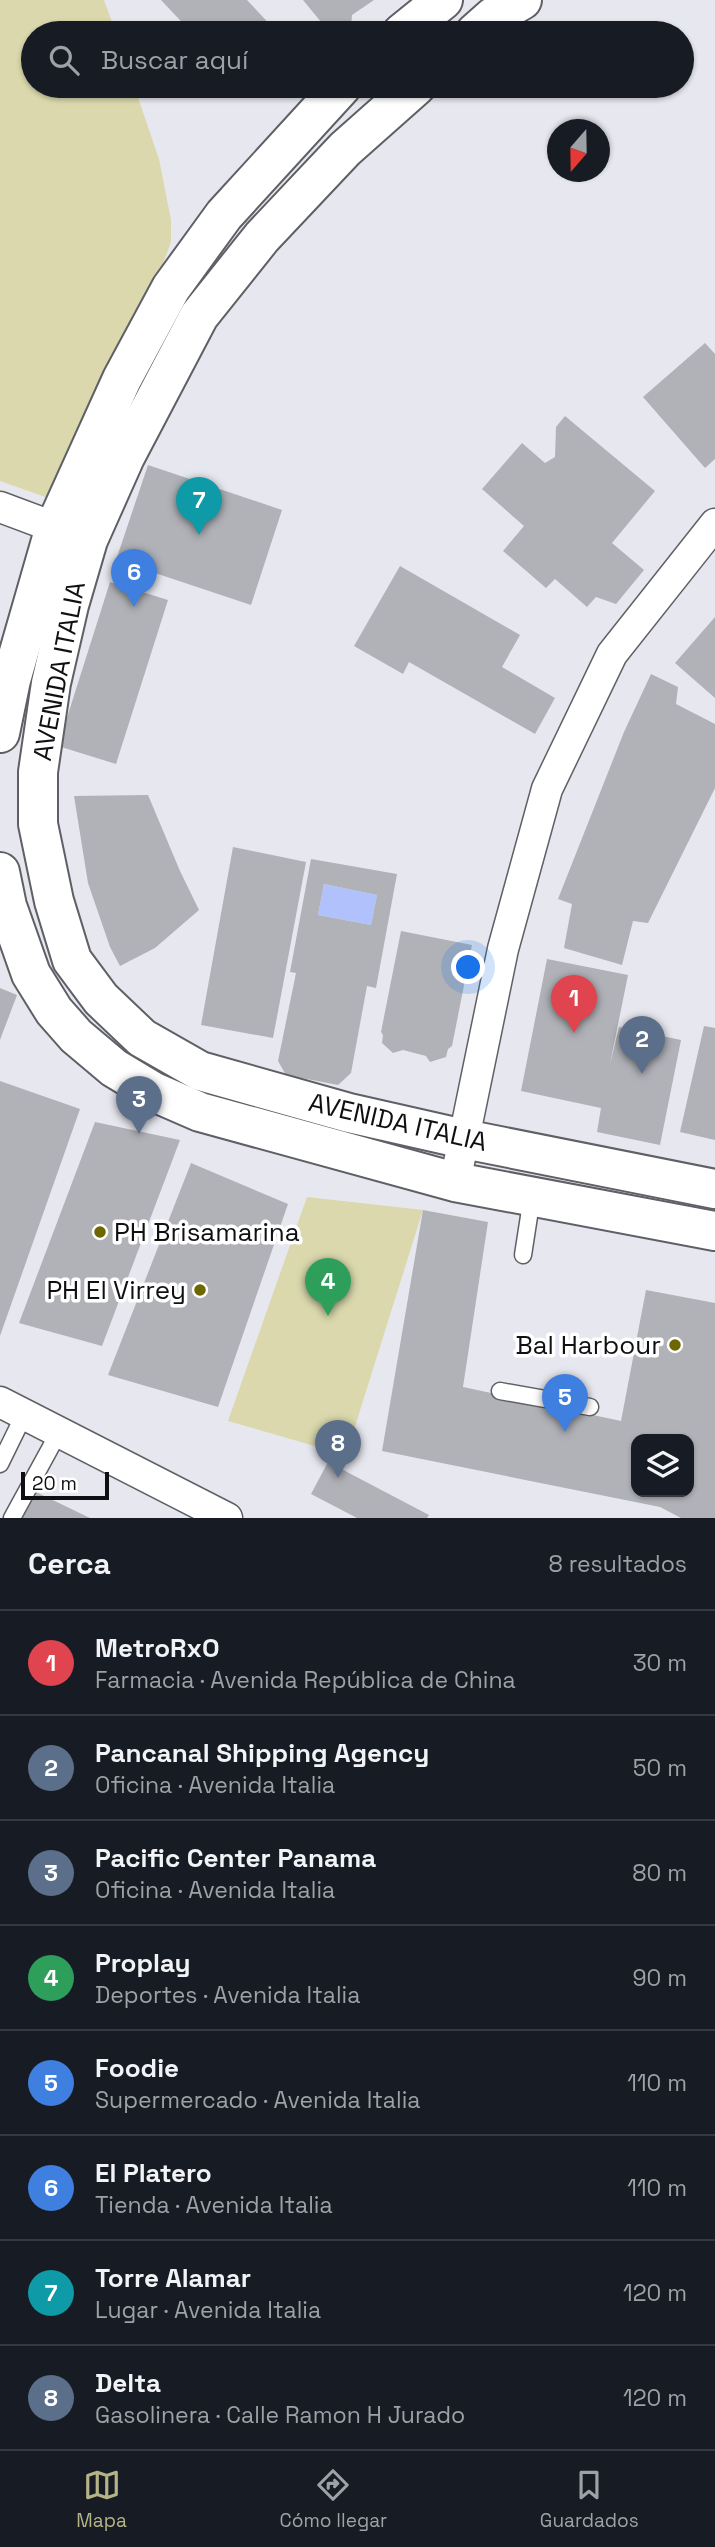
<!DOCTYPE html>
<html lang="es">
<meta charset="utf-8">
<style>
body{margin:0;font-family:"Space Grotesk",sans-serif;background:#242831;color:#f1f3f6}
.controls{position:absolute;right:21px;bottom:21px;display:grid;overflow:hidden;border-radius:14px;box-shadow:0 2px 5px #0004}
.controls button{width:63px;height:63px;display:grid;place-items:center;padding:0;border:0;border-bottom:2px solid #363941;background:#171b24;color:#f1f3f6;font:35px sans-serif}
.compass{position:absolute;left:547px;top:119px;width:63px;height:63px;border-radius:50%;background:#171b24;box-shadow:0 2px 5px #0004;rotate:200deg}
.scale{position:absolute;left:21px;bottom:18px;width:88px;box-sizing:border-box;padding-left:7px;border:4px solid #101012;border-top:0;font-size:19px;line-height:24px;white-space:nowrap;color:#101012;-webkit-text-stroke:5px #fff;paint-order:stroke}
.you{position:absolute;left:469px;top:968px;width:24px;height:24px;margin:-18px;border:5px solid #fff;border-radius:50%;background:#1a73e8;box-shadow:0 0 0 10px #1a73e833}
.badge{display:grid;place-items:center;width:46px;height:46px;border-radius:50%;background:#b6b487;color:#fff;font-size:23px;font-weight:700}
.pin{position:absolute;translate:-50% -58px;filter:drop-shadow(0 2px 4px #0008)}
.pin::after{content:'';position:absolute;top:37px;width:24px;height:21px;background:inherit;clip-path:polygon(0 0,100% 0,50% 100%)}
.list{margin:0;padding:0;list-style:none}
h2{display:flex;justify-content:space-between;align-items:center;height:91px;margin:0;padding:0 28px;font-size:30px}
h2 small{font-size:23px;font-weight:400;color:#9ea1a6}
.list li{display:grid;grid-template-columns:46px 1fr auto;gap:21px;align-items:center;box-sizing:border-box;height:105px;padding:0 28px;border-top:2px solid #363941}
.list b{display:block;font-size:26px;white-space:nowrap}
.list p{margin:0;font-size:23px;white-space:nowrap;color:#9ea1a6}
.list em{font-size:23px;font-style:normal;color:#9ea1a6}
.icon{flex:none;width:38px;height:38px;fill:none;stroke:currentColor;stroke-width:2;stroke-linecap:round;stroke-linejoin:round}
.map{position:relative;flex:none;width:715px;height:1518px;overflow:hidden}
.search{position:absolute;background:#171b24;box-shadow:0 2px 5px #0004;left:21px;right:21px;top:21px;height:77px;display:flex;align-items:center;gap:18px;box-sizing:border-box;padding:0 24px;border-radius:38px;color:#9ea1a6;font-size:26px}
.sheet{height:931px;background:#171b24}
nav{display:flex;justify-content:space-around;align-items:center;box-sizing:border-box;height:98px;border-top:2px solid #363941;background:#171b24;font-size:19px;color:#9ea1a6}
nav a{display:grid;justify-items:center;gap:4px}
nav .on{color:#b6b487}
.map>svg:first-child{display:block}
.green{fill:#dad8ac}
.water{fill:#b1c1fc}
.building{fill:#b0b2b8;fill-rule:evenodd}
.lines{fill:none;stroke-linecap:round;stroke-linejoin:round}
.service-casing{stroke:#5f6066;stroke-width:19}
.minor-casing{stroke:#5f6066;stroke-width:33}
.tertiary-casing{stroke:#5f6066;stroke-width:42}
.service{stroke:#fff;stroke-width:16}
.minor{stroke:#fff;stroke-width:30}
.tertiary{stroke:#fff;stroke-width:38}
.poi-dot{fill:#6d6700;stroke:#fff;stroke-width:2.5}
.labels{text-anchor:middle;stroke-width:7;stroke-linejoin:round;paint-order:stroke}
.street-label{font-size:26px;fill:#101012;stroke:#fff}
.poi-label{font-size:26px;fill:#101012;stroke:#fff;text-anchor:end}
</style>
<div class="map">
<svg width="715" height="1518" viewBox="0 0 715 1518">
<rect width="100%" height="100%" fill="#e7e8ef"/>
<g class="green">
<polygon points="0,0 104,0 116,33 33,33 33,86 134,86 159,159 171,220 171,242 146,310 54,500 0,481"/>
<polygon points="307,1197 423,1210 346,1455 228,1421"/>
</g>
<polygon class="water" points="324,884 377,895 371,925 318,915"/>
<g class="building">
<polygon points="161,0 247,0 278,33 192,33"/>
<polygon points="303,0 374,0 352,15 351,26 335,33 330,33"/>
<polygon points="705,343 715,354 715,459 705,468 643,397"/>
<polygon points="565,416 655,491 612,543 644,570 616,604 596,597 587,607 555,579 546,588 503,551 524,526 482,489 522,443 545,463 555,457 556,427"/>
<polygon points="148,465 282,510 251,605 116,560"/>
<polygon points="400,566 520,635 502,667 555,698 535,734 409,662 403,674 354,646"/>
<polygon points="110,582 168,600 116,764 58,746"/>
<polygon points="715,617 715,698 675,663"/>
<polygon points="651,674 678,687 676,704 715,724 715,788 648,923 633,921 622,965 564,948 572,904 558,899 624,732"/>
<polygon points="148,795 180,871 199,910 155,948 120,966 110,947 88,883 74,796"/>
<polygon points="233,847 306,862 273,1038 201,1025"/>
<path d="M311,859L397,874L376,988L367,986L351,1073L338,1085L286,1075L278,1061L296,973L290,972ZM324,884L377,895L371,925L318,915Z"/>
<polygon points="401,931 472,945 452,1046 448,1049 446,1057 430,1062 426,1056 403,1050 393,1053 382,1043 383,1035 381,1032"/>
<polygon points="547,959 628,975 610,1064 619,1027 681,1040 660,1145 597,1132 601,1108 521,1091"/>
<polygon points="0,988 17,995 0,1040"/>
<polygon points="704,1026 715,1028 715,1140 680,1132"/>
<polygon points="0,1081 80,1109 0,1336"/>
<polygon points="95,1122 180,1140 102,1346 19,1323"/>
<polygon points="191,1163 288,1204 218,1407 108,1375"/>
<path d="M423,1210L488,1222L463,1387L621,1421L646,1290L715,1303V1518H681L660,1507L382,1451ZM636,1439H689V1492H636Z"/>
<polygon points="328,1462 429,1515 427,1518 357,1518 311,1494"/>
<polygon points="32,1490 90,1518 17,1518"/>
</g>
<g class="lines">
<g class="service-casing">
<g id="service">
<polyline points="523,1255 532,1197"/>
<polyline points="500,1391 590,1407"/>
<polyline points="0,1464 24,1415"/>
<polyline points="12,1518 59,1432"/>
</g>
</g>
<g class="minor-casing">
<g id="minor">
<polyline points="0,507 75,535"/>
<polyline points="455,1182 503,949 547,789 612,654 715,524"/>
<polyline points="0,1402 227,1518"/>
</g>
</g>
<g class="tertiary-casing">
<g id="tertiary">
<polyline points="402,33 443,0"/>
<polyline points="475,33 493,17 522,0"/>
<polyline points="416,86 345,149 262,237 199,316 125,457 88,540 69,605 51,683 38,772 38,824 54,901 72,960 101,999 142,1038 200,1071 349,1113 464,1139 715,1189"/>
<polyline points="0,733 11,680 55,527 122,379 171,288 224,215 342,86"/>
<polyline points="0,872 7,906 31,974 54,1011 76,1036 114,1068 154,1092 200,1112 455,1182 715,1231"/>
</g>
</g>
<use href="#service" class="service"/>
<use href="#minor" class="minor"/>
<use href="#tertiary" class="tertiary"/>
</g>
<g class="poi-dot">
<circle cx="100" cy="1232" r="7"/>
<circle cx="200" cy="1290" r="7"/>
<circle cx="675" cy="1345" r="7"/>
</g>
<g class="labels">
<g class="street-label">
<text transform="translate(59 671) rotate(-79)" y="9">AVENIDA ITALIA</text>
<text transform="translate(398 1122) rotate(13)" y="9">AVENIDA ITALIA</text>
</g>
<g class="poi-label">
<text x="114" y="1241" text-anchor="start">PH Brisamarina</text>
<text x="186" y="1299">PH El Virrey</text>
<text x="661" y="1354">Bal Harbour</text>
</g>
</g>
</svg>
<div class="controls">
<button><svg class="icon" aria-label="layers" viewBox="0 0 24 24"><path d="M12 4l9 5-9 5-9-5zM3 14l9 5 9-5"/></svg></button>
</div>
<svg class="compass" viewBox="-18 -18 36 36"><path d="M0-13l5 13h-10z" fill="#e53935"/><path d="M0 13l5-13h-10z" fill="#9ea1a6"/></svg>
<div class="scale">20 m</div>
<div class="you"></div>
<div class="pin badge" style="left:574px;top:1033px;background:#e0444e">1</div>
<div class="pin badge" style="left:642px;top:1074px;background:#5c6f8a">2</div>
<div class="pin badge" style="left:139px;top:1134px;background:#5c6f8a">3</div>
<div class="pin badge" style="left:328px;top:1316px;background:#2e9e5b">4</div>
<div class="pin badge" style="left:565px;top:1432px;background:#3f7fe0">5</div>
<div class="pin badge" style="left:134px;top:607px;background:#3f7fe0">6</div>
<div class="pin badge" style="left:199px;top:535px;background:#0f9aa8">7</div>
<div class="pin badge" style="left:338px;top:1478px;background:#5c6f8a">8</div>
<div class="search"><svg class="icon" aria-label="search" viewBox="0 0 24 24"><circle cx="10" cy="10" r="6"/><path d="M15 15l6 6"/></svg>Buscar aquí</div>
</div>
<section class="sheet">
<h2>Cerca<small>8 resultados</small></h2>
<ul class="list">
<li><span class="badge" style="background:#e0444e">1</span><div><b>MetroRxO</b><p>Farmacia · Avenida República de China</p></div><em>30 m</em></li>
<li><span class="badge" style="background:#5c6f8a">2</span><div><b>Pancanal Shipping Agency</b><p>Oficina · Avenida Italia</p></div><em>50 m</em></li>
<li><span class="badge" style="background:#5c6f8a">3</span><div><b>Pacific Center Panama</b><p>Oficina · Avenida Italia</p></div><em>80 m</em></li>
<li><span class="badge" style="background:#2e9e5b">4</span><div><b>Proplay</b><p>Deportes · Avenida Italia</p></div><em>90 m</em></li>
<li><span class="badge" style="background:#3f7fe0">5</span><div><b>Foodie</b><p>Supermercado · Avenida Italia</p></div><em>110 m</em></li>
<li><span class="badge" style="background:#3f7fe0">6</span><div><b>El Platero</b><p>Tienda · Avenida Italia</p></div><em>110 m</em></li>
<li><span class="badge" style="background:#0f9aa8">7</span><div><b>Torre Alamar</b><p>Lugar · Avenida Italia</p></div><em>120 m</em></li>
<li><span class="badge" style="background:#5c6f8a">8</span><div><b>Delta</b><p>Gasolinera · Calle Ramon H Jurado</p></div><em>120 m</em></li>
</ul>
</section>
<nav>
<a class="on"><svg class="icon" aria-label="map" viewBox="0 0 24 24"><path d="M3 6l6-2 6 2 6-2v14l-6 2-6-2-6 2zM9 4v14M15 6v14"/></svg>Mapa</a>
<a><svg class="icon" aria-label="directions" viewBox="0 0 24 24"><path d="M12 3l9 9-9 9-9-9zM9 14v-3h6M13 9l2 2-2 2"/></svg>Cómo llegar</a>
<a><svg class="icon" aria-label="saved" viewBox="0 0 24 24"><path d="M7 4h10v16l-5-4-5 4z"/></svg>Guardados</a>
</nav>
